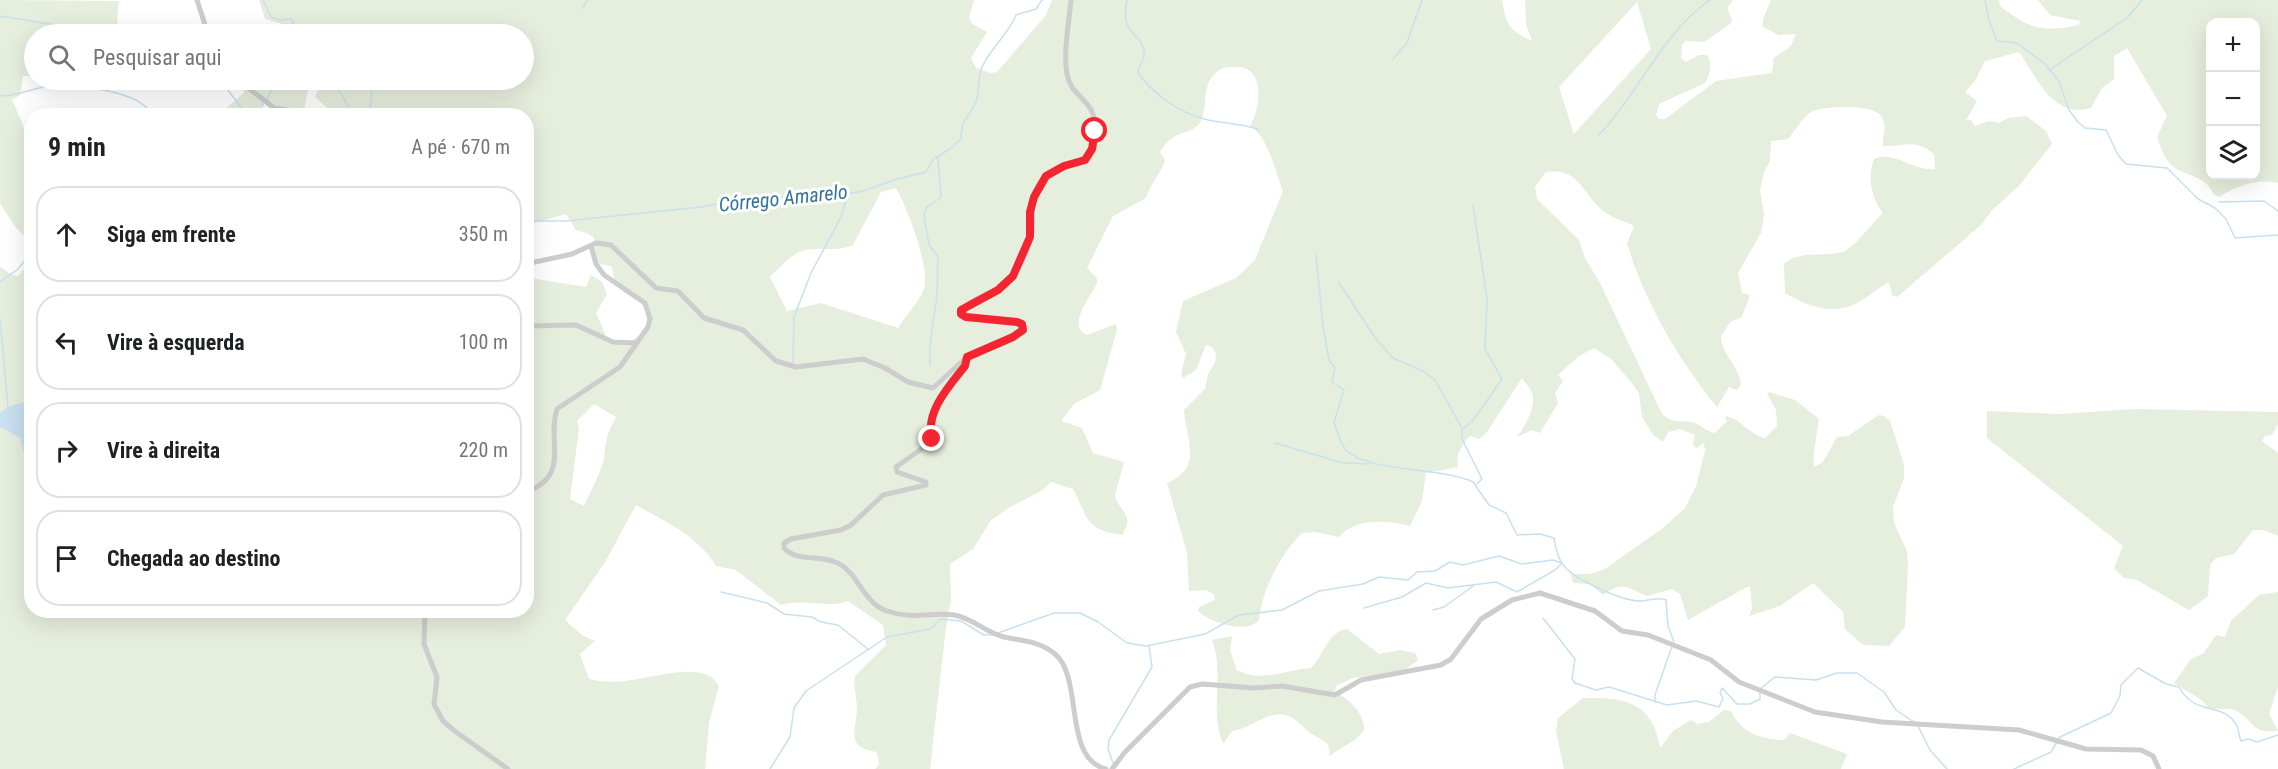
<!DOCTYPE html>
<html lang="pt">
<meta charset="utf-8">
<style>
body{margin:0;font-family:"Roboto Condensed",sans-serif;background:#f2f2f2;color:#202124}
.controls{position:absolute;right:18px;top:18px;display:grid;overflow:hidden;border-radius:12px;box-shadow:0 6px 24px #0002}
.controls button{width:54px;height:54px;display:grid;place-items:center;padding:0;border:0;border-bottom:2px solid #e0e0e0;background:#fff;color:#202124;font:30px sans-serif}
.stop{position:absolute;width:18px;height:18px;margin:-14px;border:4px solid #f42531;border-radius:50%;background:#fff}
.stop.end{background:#f42531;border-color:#fff;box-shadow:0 2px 6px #0008}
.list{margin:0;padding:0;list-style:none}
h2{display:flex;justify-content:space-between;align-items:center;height:78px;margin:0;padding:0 24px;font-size:26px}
h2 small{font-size:20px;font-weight:400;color:#757577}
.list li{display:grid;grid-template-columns:39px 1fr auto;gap:18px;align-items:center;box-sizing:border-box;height:96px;margin:0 12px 12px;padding:0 12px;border:2px solid #e0e0e0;border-radius:24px}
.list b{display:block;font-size:22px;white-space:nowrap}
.list em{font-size:20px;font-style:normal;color:#757577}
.icon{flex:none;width:33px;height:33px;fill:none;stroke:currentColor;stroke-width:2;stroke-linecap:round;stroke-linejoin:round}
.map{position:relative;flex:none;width:2278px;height:769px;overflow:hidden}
.search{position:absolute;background:#fff;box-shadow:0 6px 24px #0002;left:24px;top:24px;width:510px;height:66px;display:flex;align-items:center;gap:15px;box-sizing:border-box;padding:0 21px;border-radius:33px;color:#757577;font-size:22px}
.panel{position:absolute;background:#fff;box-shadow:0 6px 24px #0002;left:24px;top:108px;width:510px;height:510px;border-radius:24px}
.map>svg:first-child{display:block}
.green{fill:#e6eedd;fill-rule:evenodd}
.water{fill:#c8e0ef}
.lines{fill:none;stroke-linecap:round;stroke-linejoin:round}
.stream{stroke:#c8e0ef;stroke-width:1.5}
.minor{stroke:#cdcdcd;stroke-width:5}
.route{stroke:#f42531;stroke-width:8}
.labels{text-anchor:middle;stroke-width:6;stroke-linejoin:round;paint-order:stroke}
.water-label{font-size:20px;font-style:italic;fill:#36729a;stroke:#fff}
</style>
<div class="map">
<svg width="2278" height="769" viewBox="0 0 2278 769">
<rect width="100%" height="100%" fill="#fff"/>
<g class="green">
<path d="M0,0L119,1L117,19L119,28L114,34L110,31L109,34H34V76H23L20,95L12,100C28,135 36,153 27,193L31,196V244L14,225L0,203Z"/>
<path d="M259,0H974L969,17L972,24L987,32L971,58L976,68L991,73L997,72L1046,15L1052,0H1502C1506,26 1509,30 1532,41L1526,24L1525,0H1733L1727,8L1732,20L1730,24L1704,42L1686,41L1682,45L1681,58L1686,62L1699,55H1707C1713,63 1710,75 1705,83L1659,104L1656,115L1659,119H1665L1716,81L1772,73L1774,58L1791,46L1796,34L1779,35L1763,27V19L1771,0H1999L2000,6C2028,28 2043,33 2079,25L2080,21L2050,15L2038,0H2278V183C2258,178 2236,186 2219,197L2213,194C2206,173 2178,177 2167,160C2162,153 2160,144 2157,137L2167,116L2127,48L2114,56V79L2102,88L2091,108C2053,119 2037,78 2019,52L1985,61L1975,81L1965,92L1977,101L1966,120H1971L1975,126L1989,121L1999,123L2008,118L2026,116L2046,131L2052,144L2018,187L1993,209L1981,225L1897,297L1892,295L1889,282C1877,288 1869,297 1857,303C1831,316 1808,306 1785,293L1784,264C1798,250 1825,257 1843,252C1853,249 1873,222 1883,213C1871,197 1867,178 1874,159C1892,149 1914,172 1935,169L1934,154C1914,138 1906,147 1883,146C1882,137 1887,129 1883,119C1878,103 1826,106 1813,111C1804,115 1795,131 1788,139L1771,141L1770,161L1764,172L1760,190L1764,214L1761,233L1738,273L1742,293L1750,295L1749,299L1741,318L1731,321L1721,336C1721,355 1739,364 1741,385L1737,390L1729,387L1717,407C1678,359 1644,301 1627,243L1634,227L1632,225C1624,221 1613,218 1606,213C1581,196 1583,168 1546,172L1535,187L1537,199L1579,240L1585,258L1601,285L1662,414C1675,424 1676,420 1691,422C1699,423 1706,431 1714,433L1727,422L1725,416C1741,418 1749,435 1765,438L1777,426L1776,410L1767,394L1769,392L1795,400L1818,418C1820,423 1812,454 1814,467L1823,462L1837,437L1848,436L1879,415L1884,416L1890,421L1904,465V478L1893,507L1894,523L1907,551L1908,565L1905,627L1889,646L1863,645L1845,629L1843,612L1813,583L1780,606L1749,616L1752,609L1750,587H1747L1688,620L1680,594L1672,589L1647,596C1627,588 1624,580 1603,595L1590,584L1573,583L1571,574H1591L1605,569L1663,528L1685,508L1696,486L1705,451L1704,443L1696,448L1693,444L1695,435L1680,429L1668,432L1663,442L1653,435L1642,417L1639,393L1631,382L1611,359L1594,348L1579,356L1558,375L1563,381L1555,393L1558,403L1540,433L1532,430L1517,437C1526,424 1541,401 1528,386C1526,383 1523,381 1522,378L1487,432L1479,439L1470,436C1462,445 1455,455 1458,467L1426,473L1422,501L1410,526C1388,520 1354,518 1339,537L1315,532L1302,533C1281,553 1261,592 1259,620C1246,635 1210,622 1198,611L1199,607L1215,600L1214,595L1207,590L1189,591L1187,553L1167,483C1204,467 1186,440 1184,410L1205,389L1208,374L1215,363L1216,354L1212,347L1206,345L1196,370L1183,378L1181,374L1186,354L1176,332L1183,301L1236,278L1255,260L1283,191C1276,175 1269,137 1250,126C1261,108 1266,66 1236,67C1230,67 1222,67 1218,71C1200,84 1209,107 1200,123C1194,132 1180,132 1172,138C1167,141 1163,148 1160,152L1165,160C1161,174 1150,184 1146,198L1113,216L1087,268L1097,278V283C1091,297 1066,325 1087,335L1116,324L1117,330L1100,390L1074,404L1061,421L1082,428L1093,453L1124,462L1115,495C1119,513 1136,514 1122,535C1085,530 1088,518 1073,489L1051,482L1043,490L1010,507L991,520L973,549L950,564L951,600L946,627L930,769H875L879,765L877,752C845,747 856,732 857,709C857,698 853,687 855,676L886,645L883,625L848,601C828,609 803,598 781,605L736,570L716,566C698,536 666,522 636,505L604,564L565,620L582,635L595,641L580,654L589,679C627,690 673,664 705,674C712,676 715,681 719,686L709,723L705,769H0V427L20,438L24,454L31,466L32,610H526L527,272L531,278L586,287L591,275L602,282L607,294L596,313L608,340L630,343L647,328C650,300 636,303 619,288C613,283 614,273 611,266L599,264L594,253V238L589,234L576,230L566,214L527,225L526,116L333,115V113L315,97L322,80H524V34H296L292,27L265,19ZM1637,2L1651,49L1574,134L1559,87ZM2210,22H2256V176H2210ZM896,188C907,207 928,263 925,285C923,298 905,316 898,328L821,303L787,311L770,277C780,268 791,253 805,250C822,247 837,252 853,245L881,192ZM594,404L616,417C607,434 606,439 604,458C603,469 589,494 584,506L570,499L579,429L577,421Z"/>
<polygon points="247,80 310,80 304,110 276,111 264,102 256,115 231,115 225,109 244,93 243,85"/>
<polygon points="31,261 31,400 0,413 0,266 11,275 18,276"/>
<polygon points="2135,409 2278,412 2278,424 2272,435 2265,436 2262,441 2278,453 2278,536 2264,530 2253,530 2234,554 2216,558 2210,565 2208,596 2189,610 2137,580 2124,578 2114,568 2123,546 1987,438 1987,411 2061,414"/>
<path d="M2278,592V687L2269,714L2278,731C2251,734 2255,722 2237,711C2230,707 2216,710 2208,708L2203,701L2174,683L2191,659L2204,653L2216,635L2225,637L2231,621L2259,595Z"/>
<path d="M1347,629L1379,654L1400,650L1415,653L1418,660L1403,671L1353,678L1336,686L1335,691C1349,700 1364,712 1364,730L1356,739L1329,756C1331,744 1325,741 1315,736C1305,731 1300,721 1289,716C1269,708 1251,729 1232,731L1223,744C1209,710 1225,673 1212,640L1232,636L1230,651L1237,670C1261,683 1286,670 1311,668C1325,654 1327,632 1347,629Z"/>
<path d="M1583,698C1625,697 1653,702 1660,748L1673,731L1691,720L1697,724L1709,722L1724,710L1731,711C1742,734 1761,739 1784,740L1790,733L1847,754L1841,769H1564L1556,731L1558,718Z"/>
</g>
<polygon class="water" points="31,400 32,400 31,466 24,454 20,438 0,427 0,413 8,407"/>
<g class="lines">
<g class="stream">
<polyline points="263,0 271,17 280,20 291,19 300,34"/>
<path d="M1127,0C1119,36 1141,31 1144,51C1146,59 1138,65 1138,73C1154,95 1181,114 1208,120C1226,124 1242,123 1259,130"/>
<polyline points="1985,0 1989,21 1997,41 2017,43 2045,64 2059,81 2069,110 2078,122 2085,128 2106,130 2118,155 2126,164 2167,168 2198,199 2215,208 2226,219 2235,238 2278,235"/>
<polyline points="583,8 587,0"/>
<polyline points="0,16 56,25 77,34"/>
<polyline points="1393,59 1407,43 1422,0"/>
<polyline points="2051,69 2128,17 2142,0"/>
<polyline points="220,80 248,116"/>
<polyline points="328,80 341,93 353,116"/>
<polyline points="359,80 372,92 369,116"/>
<path d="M0,96C16,96 30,89 45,87C73,85 139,88 153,116"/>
<polyline points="267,100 275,80"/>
<polyline points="257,116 264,103"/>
<path d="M1599,135C1640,92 1660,35 1710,0"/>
<polyline points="2219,202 2264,201 2278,211"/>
<polyline points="1473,206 1487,298 1485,349 1502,379 1474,419 1462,430 1462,439 1482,479 1477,484"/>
<path d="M526,218L533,221H566L701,207L756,197H832L863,191L897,179L926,172L933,159L950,149L961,139C961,117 969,119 976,102C981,90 976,77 983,65C992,47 1009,33 1016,15L1036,9L1042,0"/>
<path d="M1316,255L1323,326L1329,360L1335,368L1332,382L1344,390L1334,422C1337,431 1340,444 1347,451C1369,472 1440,467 1473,482L1489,505L1506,513L1517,535L1540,534L1554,538C1556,548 1558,560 1565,567C1576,580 1621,600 1638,601C1648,602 1655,596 1666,600L1668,626L1674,642"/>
<polyline points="0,282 18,269 32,252"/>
<polyline points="1339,283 1376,339 1393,358 1423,371 1435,380 1462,428"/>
<polyline points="0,319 8,407"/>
<polyline points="793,365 794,317 811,273 841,217 847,196"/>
<path d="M930,365C928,340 935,319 937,294C938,282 937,269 938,257L929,245L924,215L926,208L941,197L938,157"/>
<polyline points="1275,443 1343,463 1370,464"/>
<polyline points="721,592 767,603 784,614 812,617 821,622 838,625 869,650"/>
<polyline points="1364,608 1402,597 1426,583 1448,588 1496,582 1517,592 1555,570 1561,564"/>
<polyline points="1433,610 1444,607 1473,586"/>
<polyline points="1543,618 1575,659 1572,679 1575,683 1596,690 1609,687 1667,705 1696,701 1719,707 1723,698 1720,693 1722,688 1737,704 1750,704 1760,699 1760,692"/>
<polyline points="998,633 1054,613 1080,613 1098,622 1127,643 1146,646 1205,634 1239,615 1282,610 1319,591 1363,584 1379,577 1408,580 1417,572 1435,571 1450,562 1463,565 1499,556 1522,564 1553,560 1562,563"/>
<polyline points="1761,688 1775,677 1816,680 1837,673 1857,673 1884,692 1896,710 1914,722"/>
<polyline points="1655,702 1655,695 1672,646"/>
<polyline points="1918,726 1930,750 1947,769"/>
<polyline points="1113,763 1108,749 1109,740 1152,667 1149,647"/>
<polyline points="770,769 790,737 794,708 806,691 887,637 930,629 941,619 961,621 984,635 993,635"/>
<path d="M2014,769L2051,752L2060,737L2111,713L2120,696L2121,685L2138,668L2166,684L2179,687C2196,718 2223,700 2237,726C2239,730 2239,737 2241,741L2248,739L2257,742L2278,735"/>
</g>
<g class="minor">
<polyline points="197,0 208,34"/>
<polyline points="238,80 274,108 325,116"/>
<path d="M526,264L572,254L596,243L611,245L656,288L678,291L704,318L743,330L776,361L796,367L863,359L885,368L908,382L933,388L967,357L1013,337L1023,329L1022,324L1017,322L966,317L961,312C970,296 1000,294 1013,275C1021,264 1028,250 1031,237C1036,214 1025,196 1046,176C1057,166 1072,167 1085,160C1097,146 1100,119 1087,104C1078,93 1070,90 1067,74C1063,52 1069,23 1071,0"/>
<polyline points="526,326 576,325 613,342 635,343"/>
<path d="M967,359L965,366L934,409L930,421L931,442L896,467L897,472L926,482V485L883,495L851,525L841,530L791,539L784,543V548C797,562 819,555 835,562C858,570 862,603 887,611C913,620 931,612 954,615C973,618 986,633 1004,637C1022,641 1040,641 1055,654C1084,678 1062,758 1106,769"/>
<path d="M526,492C572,475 546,441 557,409L620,367L648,327L650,319L645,303L604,275L596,264L591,246"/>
<polyline points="425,610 424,644 437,677 434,704 443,721 456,732 508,769"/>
<polyline points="1112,769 1125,752 1190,687 1202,684 1254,688 1282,686 1335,695 1361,680 1441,665 1451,659 1481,619 1512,600 1540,593 1595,611 1622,631 1648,635 1711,660 1739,682 1815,712 1882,722 2019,730 2086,749 2141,750 2153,756 2159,769"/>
</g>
</g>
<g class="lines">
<path class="route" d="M932,439C925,412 949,386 965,366L967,357L1013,337L1023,330L1022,324L1017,322L966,317L961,314V310L998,290L1013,276L1030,237V212L1034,197L1046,176L1064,166L1085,160L1092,149L1095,131"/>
</g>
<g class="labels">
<g class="water-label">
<text transform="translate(783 198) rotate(-6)" y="7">Córrego Amarelo</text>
</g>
</g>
</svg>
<div class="controls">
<button>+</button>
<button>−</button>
<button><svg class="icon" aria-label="layers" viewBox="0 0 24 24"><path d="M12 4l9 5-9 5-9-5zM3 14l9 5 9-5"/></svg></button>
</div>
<div class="stop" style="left:1095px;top:131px"></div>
<div class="stop end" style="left:932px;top:439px"></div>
<div class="search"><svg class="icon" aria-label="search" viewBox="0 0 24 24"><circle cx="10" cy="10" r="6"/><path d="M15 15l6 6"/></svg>Pesquisar aqui</div>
<section class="panel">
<h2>9 min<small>A pé · 670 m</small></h2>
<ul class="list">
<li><svg class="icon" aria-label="ahead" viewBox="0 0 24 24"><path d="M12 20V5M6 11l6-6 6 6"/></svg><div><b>Siga em frente</b></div><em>350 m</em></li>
<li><svg class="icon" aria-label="left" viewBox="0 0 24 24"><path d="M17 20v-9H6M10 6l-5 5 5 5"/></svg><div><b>Vire à esquerda</b></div><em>100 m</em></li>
<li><svg class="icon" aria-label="right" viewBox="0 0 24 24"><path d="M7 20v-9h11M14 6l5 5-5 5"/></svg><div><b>Vire à direita</b></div><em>220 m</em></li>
<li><svg class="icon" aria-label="arrive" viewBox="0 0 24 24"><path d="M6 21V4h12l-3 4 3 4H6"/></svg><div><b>Chegada ao destino</b></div></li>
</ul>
</section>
</div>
